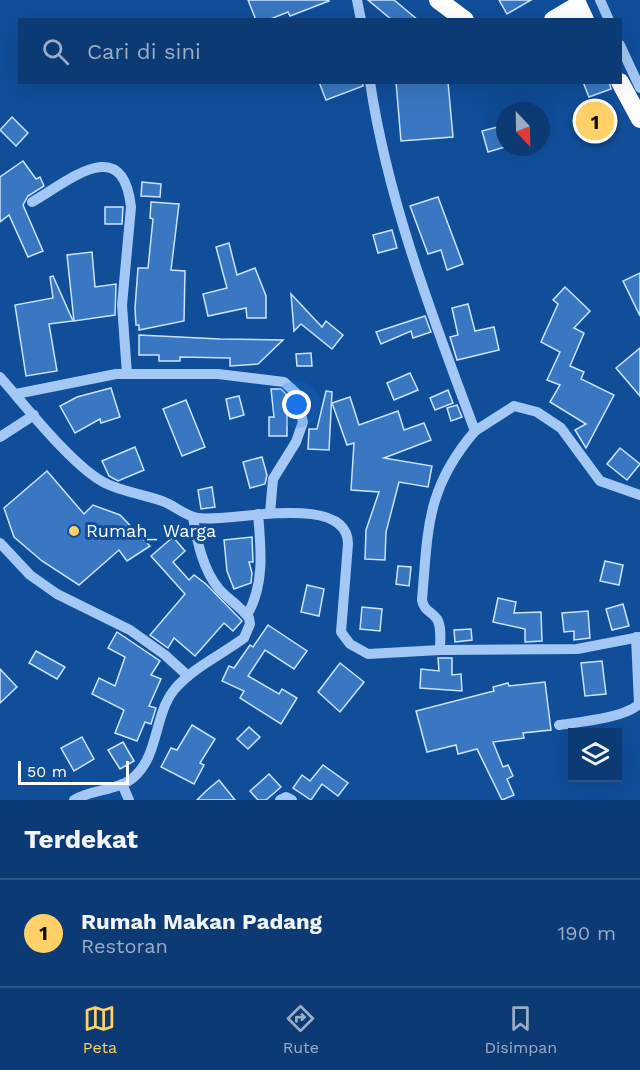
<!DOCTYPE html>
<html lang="id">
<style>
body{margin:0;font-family:"Work Sans",sans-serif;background:#1a457c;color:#f1f3f6}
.controls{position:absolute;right:18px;bottom:18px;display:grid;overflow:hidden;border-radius:0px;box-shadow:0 6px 24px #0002}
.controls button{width:54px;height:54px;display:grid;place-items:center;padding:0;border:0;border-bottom:2px solid #2c5486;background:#0c3a74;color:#f1f3f6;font:30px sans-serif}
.compass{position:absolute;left:496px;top:102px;width:54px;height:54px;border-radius:50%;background:#0c3a74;box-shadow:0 6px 24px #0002;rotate:158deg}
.scale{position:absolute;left:18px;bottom:15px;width:111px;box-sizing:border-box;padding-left:6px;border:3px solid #fff;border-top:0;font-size:16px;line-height:21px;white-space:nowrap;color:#fff;-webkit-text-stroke:4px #104e9a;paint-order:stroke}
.you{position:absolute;left:297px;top:405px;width:21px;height:21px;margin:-15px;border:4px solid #fff;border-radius:50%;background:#1a73e8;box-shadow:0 0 0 9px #1a73e833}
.badge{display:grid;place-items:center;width:39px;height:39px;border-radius:50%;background:#ffd166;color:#111;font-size:20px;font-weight:700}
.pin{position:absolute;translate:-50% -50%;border:3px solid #fff;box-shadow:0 2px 6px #0006}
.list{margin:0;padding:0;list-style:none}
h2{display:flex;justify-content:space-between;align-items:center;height:78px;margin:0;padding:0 24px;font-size:26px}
h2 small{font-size:20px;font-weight:400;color:#9aadc5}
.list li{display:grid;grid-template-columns:39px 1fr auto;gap:18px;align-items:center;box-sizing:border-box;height:108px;padding:0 24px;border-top:2px solid #2c5486}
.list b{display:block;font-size:22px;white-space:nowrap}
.list p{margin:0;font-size:20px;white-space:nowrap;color:#9aadc5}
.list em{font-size:20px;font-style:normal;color:#9aadc5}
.icon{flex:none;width:33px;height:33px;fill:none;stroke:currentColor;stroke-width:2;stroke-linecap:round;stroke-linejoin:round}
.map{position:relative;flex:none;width:640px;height:800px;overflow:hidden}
.search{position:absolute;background:#0c3a74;box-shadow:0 6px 24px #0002;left:18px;right:18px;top:18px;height:66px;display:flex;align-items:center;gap:15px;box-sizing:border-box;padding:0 21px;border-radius:0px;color:#9aadc5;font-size:22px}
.sheet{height:186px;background:#0c3a74}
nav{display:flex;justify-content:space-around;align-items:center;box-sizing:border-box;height:84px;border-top:2px solid #2c5486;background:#0c3a74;font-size:16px;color:#9aadc5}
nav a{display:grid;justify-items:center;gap:3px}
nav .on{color:#ffd166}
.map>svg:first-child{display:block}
.building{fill:#3977c2;stroke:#cbe3fe;stroke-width:1.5}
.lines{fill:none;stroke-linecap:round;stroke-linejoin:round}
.minor{stroke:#a3c8f5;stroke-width:10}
.highway{stroke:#fff;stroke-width:18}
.poi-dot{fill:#ffd166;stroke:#104e9a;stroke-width:2}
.labels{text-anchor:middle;stroke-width:6;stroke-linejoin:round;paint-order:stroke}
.poi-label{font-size:18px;fill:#fff;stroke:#104e9a;text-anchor:start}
</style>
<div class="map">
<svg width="640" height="800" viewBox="0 0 640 800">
<rect width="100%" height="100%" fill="#104e9a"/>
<g class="building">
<polygon points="248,0 329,0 329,1 290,16 288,12 268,20 256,20"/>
<polygon points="368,0 394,0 418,20 392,20"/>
<polygon points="499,0 531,0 507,14"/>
<polygon points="319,82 363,82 363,86 326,100"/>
<polygon points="396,82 448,82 453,137 401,141"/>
<polygon points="583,82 609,82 611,89 589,97"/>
<polygon points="12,117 28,133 16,146 0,130"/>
<polygon points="505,125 505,147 488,152 482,131"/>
<polygon points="23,161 36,179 40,177 44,186 28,196 23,205 43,251 28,257 9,215 0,222 0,177"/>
<polygon points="142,182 161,184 160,197 141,196"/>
<polygon points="438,197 463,264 447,270 441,250 428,254 410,206"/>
<polygon points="151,202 179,204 171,270 185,271 184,321 139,330 139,325 136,325 135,308 138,268 148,268 153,219 150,218"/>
<polygon points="105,207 123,207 122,224 105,224"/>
<polygon points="392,230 397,248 378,253 373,235"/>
<polygon points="229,243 237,275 255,268 266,296 266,318 247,318 246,308 208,316 203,294 227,288 216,247"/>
<polygon points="92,252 95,287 116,284 115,315 74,321 67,255"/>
<polygon points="640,273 640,316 623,281"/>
<polygon points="53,276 73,321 49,324 57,371 26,376 15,305 53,298 50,277"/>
<polygon points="565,287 590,311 574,328 584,333 570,366 584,372 581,379 614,395 586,448 575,430 586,424 550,402 560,385 547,380 560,352 541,342 558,304 553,300"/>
<polygon points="291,294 322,327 326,321 343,335 332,349 301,324 294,331"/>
<polygon points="468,304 475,331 494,327 499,350 457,360 450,337 458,335 452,308"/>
<polygon points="425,316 431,332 413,338 411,331 381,344 376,332"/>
<polygon points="139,335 220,339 283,340 258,364 230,366 230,358 180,357 180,361 159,361 159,355 139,355"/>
<polygon points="640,348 640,396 616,368"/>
<polygon points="311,353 312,366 297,366 296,354"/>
<polygon points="410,373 418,390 394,400 387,383"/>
<polygon points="111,388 120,417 101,423 100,419 75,433 60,406 77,397"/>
<polygon points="271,389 281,389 288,396 290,410 287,411 287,436 269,436 269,417 274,417"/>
<polygon points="448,390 453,403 435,410 430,398"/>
<polygon points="326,391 332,392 329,450 308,449 309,429 317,429"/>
<polygon points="239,396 244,415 230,419 226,399"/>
<polygon points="350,397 359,425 398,411 404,430 424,423 431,440 384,458 432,466 428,487 399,482 386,532 385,560 365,559 366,530 379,492 351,490 354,443 347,445 332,403"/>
<polygon points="186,400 205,447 182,456 163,409"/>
<polygon points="457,405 462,417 451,421 447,408"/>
<polygon points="135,447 144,470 118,481 109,476 102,461"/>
<polygon points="620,448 640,464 627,480 607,464"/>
<polygon points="262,457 267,475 265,484 250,488 243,462"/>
<polygon points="47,471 84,514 93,505 120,515 150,546 127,561 119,550 79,585 42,561 14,537 4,508"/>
<polygon points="212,487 215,507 201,509 198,490"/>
<polygon points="173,537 185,551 173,562 189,580 194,575 206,584 242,621 233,631 224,623 195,656 174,638 168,648 150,635 185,594 151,556"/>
<polygon points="252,537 253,562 249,562 252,573 251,583 234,589 227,571 224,540"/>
<polygon points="605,561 623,565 619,585 600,581"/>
<polygon points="398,566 411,567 409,586 396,584"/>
<polygon points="307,585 324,589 319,616 301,612"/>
<polygon points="498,598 516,602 514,613 541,612 542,641 525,642 525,629 493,622"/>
<polygon points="623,604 629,626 612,630 606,609"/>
<polygon points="362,607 382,609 380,631 360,629"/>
<polygon points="588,611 590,638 574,640 574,631 564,632 562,613"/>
<polygon points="268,625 307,651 294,669 265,650 248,676 279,694 282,689 297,698 281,724 240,698 244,691 222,681 229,666 234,668 250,645 253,647"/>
<polygon points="471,629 472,640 455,642 454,630"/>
<polygon points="117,632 160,661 151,675 161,679 149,706 156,708 151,724 145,722 137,741 115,733 124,710 92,694 99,678 115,686 125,657 108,648"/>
<polygon points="36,651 65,667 57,679 29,663"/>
<polygon points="438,658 452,658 452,675 461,674 462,691 420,688 421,669 439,671"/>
<polygon points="602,661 606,694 585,696 581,663"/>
<polygon points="340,663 364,682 340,712 318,692"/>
<polygon points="0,669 17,687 0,703"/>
<polygon points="545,682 551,730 523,733 524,738 493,742 503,767 508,765 513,776 507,779 514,795 502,800 477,749 458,754 456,745 427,752 416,711 494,691 493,687 508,683 509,686"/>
<polygon points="192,725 215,739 200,763 204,765 194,784 161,767 171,748 177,750"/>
<polygon points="249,727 260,737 248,749 237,739"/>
<polygon points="82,737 94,759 74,771 61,748"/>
<polygon points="123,742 134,761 120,769 108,750"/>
<polygon points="323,765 348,783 338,796 322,784 311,800 293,788 302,775 310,781"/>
<polygon points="269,774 281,787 266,800 258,800 250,791"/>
<polygon points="219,780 235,800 197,800 206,791"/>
</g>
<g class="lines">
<g class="minor">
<polyline points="357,0 361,20"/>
<polyline points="600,0 609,20"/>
<polyline points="620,45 640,88"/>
<path d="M370,82C388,202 433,318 475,431L514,406L537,412L561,428L600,481L640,495"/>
<path d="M32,202C70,180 123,133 131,207L122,305L127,374"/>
<path d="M0,377C25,405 73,467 105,483C123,492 143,494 162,501C174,505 185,516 198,518C230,523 348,491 348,544L341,632L350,644L368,654L440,650L577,649L640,637"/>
<polyline points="16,394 116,374 218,374 284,382 295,392 303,422 296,442 273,479 270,513"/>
<polyline points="0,437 34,415"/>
<polyline points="0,543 30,575 57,594 130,630 165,655 188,676"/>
<path d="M247,615C265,585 261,548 258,514"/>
<path d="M440,650C440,641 442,627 437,619C431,611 424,611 422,600C428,529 426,488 475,431"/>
<path d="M559,725C579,722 625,718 639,704L636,637"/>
<polyline points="122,784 129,800"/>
<path d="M74,800C92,789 118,791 134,777C159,755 154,715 174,690C192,668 221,655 244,638L250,624L249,618C241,607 228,599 219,589C203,570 197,541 193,518"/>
<polyline points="280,800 286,797 292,800"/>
</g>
<g class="highway">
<polyline points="438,0 465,20"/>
<polyline points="553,20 578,5 585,20"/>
<polyline points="620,82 640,119"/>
</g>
</g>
<circle class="poi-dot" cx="74" cy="531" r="6"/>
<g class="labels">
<g class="poi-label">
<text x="86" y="537">Rumah_ Warga</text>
</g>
</g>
</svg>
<div class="controls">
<button><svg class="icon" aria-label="layers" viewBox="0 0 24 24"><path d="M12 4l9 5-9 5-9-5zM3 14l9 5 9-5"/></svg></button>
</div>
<svg class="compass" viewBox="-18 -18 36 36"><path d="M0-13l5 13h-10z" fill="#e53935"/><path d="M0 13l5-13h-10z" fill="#9aadc5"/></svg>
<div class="scale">50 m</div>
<div class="you"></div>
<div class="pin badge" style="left:595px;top:121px">1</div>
<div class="search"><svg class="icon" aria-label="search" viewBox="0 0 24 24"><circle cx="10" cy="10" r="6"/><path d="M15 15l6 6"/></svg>Cari di sini</div>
</div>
<section class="sheet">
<h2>Terdekat<small></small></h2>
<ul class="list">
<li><span class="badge">1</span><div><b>Rumah Makan Padang</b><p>Restoran</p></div><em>190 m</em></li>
</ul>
</section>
<nav>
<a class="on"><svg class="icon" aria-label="map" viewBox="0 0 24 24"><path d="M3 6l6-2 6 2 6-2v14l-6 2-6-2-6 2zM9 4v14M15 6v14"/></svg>Peta</a>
<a><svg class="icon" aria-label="directions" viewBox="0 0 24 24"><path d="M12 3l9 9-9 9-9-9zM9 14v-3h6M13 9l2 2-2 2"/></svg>Rute</a>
<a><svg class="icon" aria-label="saved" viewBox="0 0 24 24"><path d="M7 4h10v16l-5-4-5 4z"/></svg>Disimpan</a>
</nav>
